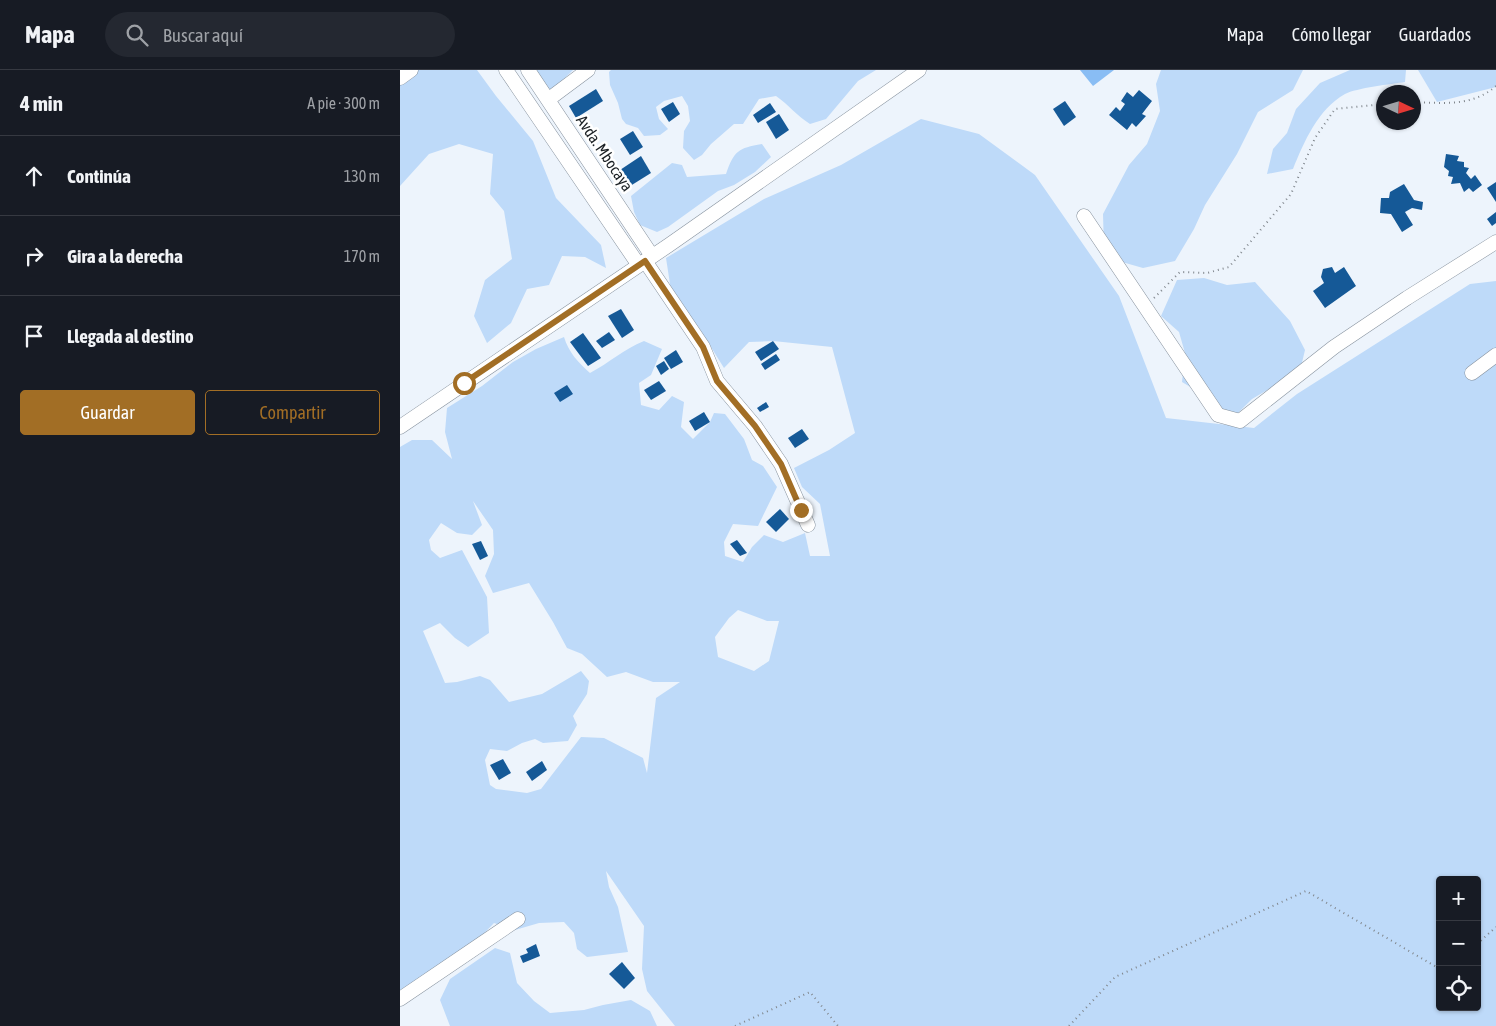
<!DOCTYPE html>
<html lang="es">
<meta charset="utf-8">
<style>
body{margin:0;font-family:"Asap Condensed",sans-serif;background:#242831;color:#f1f3f6}
.controls{position:absolute;right:15px;bottom:15px;display:grid;overflow:hidden;border-radius:5px;box-shadow:0 1px 4px #0004}
.controls button{width:45px;height:45px;display:grid;place-items:center;padding:0;border:0;border-bottom:1px solid #363941;background:#171b24;color:#f1f3f6;font:25px sans-serif}
.compass{position:absolute;left:976px;top:15px;width:45px;height:45px;border-radius:50%;background:#171b24;box-shadow:0 1px 4px #0004;rotate:94deg}
.stop{position:absolute;width:15px;height:15px;margin:-11px;border:4px solid #a26e25;border-radius:50%;background:#fff}
.stop.end{background:#a26e25;border-color:#fff;box-shadow:0 1px 5px #0008}
.list{margin:0;padding:0;list-style:none}
h2{display:flex;justify-content:space-between;align-items:center;height:65px;margin:0;padding:0 20px;font-size:21px}
h2 small{font-size:16px;font-weight:400;color:#9ea1a6}
.list li{display:grid;grid-template-columns:32px 1fr auto;gap:15px;align-items:center;box-sizing:border-box;height:80px;padding:0 20px;border-top:1px solid #363941}
.list b{display:block;font-size:19px;white-space:nowrap}
.list em{font-size:16px;font-style:normal;color:#9ea1a6}
.actions{display:flex;gap:10px;padding:15px 20px}
.actions a{flex:1;padding:11px 0;border:1px solid #a26e25;border-radius:5px;text-align:center;font-size:18px;color:#a26e25}
.actions .main{background:#a26e25;color:#fff}
.icon{flex:none;width:28px;height:28px;fill:none;stroke:currentColor;stroke-width:2;stroke-linecap:round;stroke-linejoin:round}
.map{position:relative;flex:none;width:1096px;height:956px;overflow:hidden}
header{display:flex;align-items:center;gap:30px;box-sizing:border-box;height:70px;padding:0 25px;background:#171b24;border-bottom:1px solid #363941}
header strong{font-size:24px}
nav{display:flex;gap:28px;margin-inline-start:auto;font-size:18px}
.search{width:350px;height:45px;background:#242831;display:flex;align-items:center;gap:12px;box-sizing:border-box;padding:0 18px;border-radius:28px;color:#9ea1a6;font-size:19px}
main{display:flex}
aside{flex:1;background:#171b24}
.map>svg:first-child{display:block}
.green{fill:#bedaf9;fill-rule:evenodd}
.water{fill:#89bdf4}
.building{fill:#155997}
.lines{fill:none;stroke-linecap:round;stroke-linejoin:round}
.minor-casing{stroke:#87929e;stroke-width:15}
.path{stroke:#81878d;stroke-width:2;stroke-dasharray:1 4;stroke-linecap:butt}
.minor{stroke:#fff;stroke-width:14}
.route{stroke:#a26e25;stroke-width:6}
.labels{text-anchor:middle;stroke-width:5;stroke-linejoin:round;paint-order:stroke}
.street-label{font-size:16px;fill:#1b2024;stroke:#fff}
</style>
<header>
<strong>Mapa</strong>
<div class="search"><svg class="icon" aria-label="search" viewBox="0 0 24 24"><circle cx="10" cy="10" r="6"/><path d="M15 15l6 6"/></svg>Buscar aquí</div>
<nav><a>Mapa</a><a>Cómo llegar</a><a>Guardados</a></nav>
</header>
<main>
<aside>
<h2>4 min<small>A pie · 300 m</small></h2>
<ul class="list">
<li><svg class="icon" aria-label="ahead" viewBox="0 0 24 24"><path d="M12 20V5M6 11l6-6 6 6"/></svg><div><b>Continúa</b></div><em>130 m</em></li>
<li><svg class="icon" aria-label="right" viewBox="0 0 24 24"><path d="M7 20v-9h11M14 6l5 5-5 5"/></svg><div><b>Gira a la derecha</b></div><em>170 m</em></li>
<li><svg class="icon" aria-label="arrive" viewBox="0 0 24 24"><path d="M6 21V4h12l-3 4 3 4H6"/></svg><div><b>Llegada al destino</b></div></li>
</ul>
<div class="actions"><a class="main">Guardar</a><a>Compartir</a></div>
</aside>
<div class="map">
<svg width="1096" height="956" viewBox="0 0 1096 956">
<rect width="100%" height="100%" fill="#edf4fc"/>
<g class="green">
<polygon points="0,0 77,0 96,26 133,71 156,128 201,175 206,198 185,187 162,186 149,215 127,219 111,253 87,273 74,246 85,210 112,189 104,141 90,124 93,84 59,74 29,84 0,116"/>
<polygon points="129,0 173,0 151,22 141,18"/>
<path d="M211,0H476L458,11L426,49L410,54C397,46 389,35 376,26L359,29L343,54H334L311,74L302,85L294,90L283,78L284,61L290,51L288,36L282,26L264,31L256,37L259,49L268,59L260,65L244,66L238,58L226,54L222,49L218,33L210,15L209,2Z"/>
<polygon points="761,0 903,0 893,20 858,42 837,84 805,135 794,159 775,191 743,198 722,192 704,179 703,144 729,95 747,74 760,41 756,14"/>
<path d="M950,0H1006L1005,12C992,14 956,18 945,24C918,39 904,72 893,99L867,104L873,79L887,63L896,39L920,13Z"/>
<polygon points="1018,0 1096,0 1096,17 1037,32"/>
<path d="M521,49L579,64L635,105L719,226L766,348L854,358L897,324L1070,214L1096,211V956H275L247,921L242,899L244,856L206,801L209,817L218,837L228,882L187,887L177,879L174,863L164,852L139,853L115,860L94,853L72,876L16,912L0,921V377L12,370H32L52,389L45,362L47,338L82,316L113,292L136,279L164,267C169,283 178,292 190,303C209,293 224,279 244,271L262,279L251,305L239,313L241,335L259,340L272,326L284,332L281,357L293,369L310,352L314,343L325,344L344,369L352,390L363,396L377,417L358,456L333,454L324,472L325,486L343,492L352,477L364,465L383,472L405,463L410,486H430L420,434L402,417L394,398L429,380L455,363L432,277L373,271L349,272L324,298L299,258L272,227L266,188L364,129L441,95ZM73,431L93,460L94,484L85,506L93,523L129,513L153,552L167,578L182,584L207,607L226,602L253,612H280L256,628L247,703L243,688L204,668L181,667L141,719L127,723L96,719L90,715L85,690L90,679L107,681L122,673L135,669L143,673L168,671L177,655L173,646L187,624L189,611L181,601L142,624L109,632L90,610L80,606L57,612L45,613L23,561L40,553L55,568L68,577L89,563L87,527L62,480L40,488L31,480L29,470L41,453L57,463L72,465L82,455ZM338,540L367,551H379L369,591L354,601L318,587L315,567L329,548ZM1040,810H1077V937H1040Z"/>
<path d="M362,74L371,87L355,102L334,115L318,121L268,157L257,162L240,155L234,142L231,126L272,93L282,95L287,107L326,104C334,81 338,78 362,74Z"/>
<polygon points="804,208 827,215 855,212 890,251 905,280 900,301 852,329 833,348 797,321 782,312 785,283 779,262 761,246 777,210"/>
<polygon points="95,878 110,883 117,913 134,931 150,943 184,940 203,935 231,930 250,941 257,956 50,956 40,930 50,909"/>
</g>
<polygon class="water" points="680,0 714,0 693,16"/>
<g class="building">
<polygon points="196,19 203,31 176,48 169,36"/>
<polygon points="739,20 752,31 742,44 746,46 736,57 732,53 727,60 709,45 716,37 720,41 725,34 721,31 727,22 733,27"/>
<polygon points="665,31 676,47 664,56 653,39"/>
<polygon points="273,32 280,44 269,52 261,39"/>
<polygon points="370,33 376,42 358,53 353,45"/>
<polygon points="379,44 389,60 376,69 366,52"/>
<polygon points="233,61 243,77 230,85 220,69"/>
<polygon points="1046,84 1059,86 1057,91 1064,92 1064,97 1069,98 1066,103 1071,109 1075,105 1082,115 1073,122 1069,118 1064,122 1060,113 1051,114 1053,107 1048,106 1049,101 1044,97"/>
<polygon points="241,86 251,103 227,118 217,102"/>
<polygon points="1096,112 1096,132 1087,118"/>
<polygon points="1004,114 1014,130 1023,132 1022,140 1012,138 1005,142 1013,155 1002,162 991,144 980,143 981,128 989,128 990,122"/>
<polygon points="1096,142 1096,153 1092,156 1087,149"/>
<polygon points="932,197 935,203 944,197 956,216 925,238 913,221 924,213 921,207 923,199"/>
<polygon points="221,239 234,260 222,268 208,246"/>
<polygon points="209,262 215,270 202,278 196,271"/>
<polygon points="183,263 201,288 188,296 170,272"/>
<polygon points="373,271 379,279 361,291 355,282"/>
<polygon points="276,280 283,292 271,299 264,288"/>
<polygon points="376,284 380,290 365,300 361,294"/>
<polygon points="264,291 269,299 261,305 256,296"/>
<polygon points="259,311 266,321 251,330 244,320"/>
<polygon points="167,315 173,324 160,332 154,323"/>
<polygon points="366,332 369,337 360,342 357,338"/>
<polygon points="304,342 310,352 295,361 289,351"/>
<polygon points="402,359 409,369 395,378 388,368"/>
<polygon points="380,439 389,449 376,462 366,452"/>
<polygon points="337,470 347,483 340,486 330,474"/>
<polygon points="81,471 88,486 80,490 72,474"/>
<polygon points="103,689 111,703 99,710 90,695"/>
<polygon points="142,691 147,700 132,711 126,702"/>
<polygon points="136,874 140,886 123,893 120,886 128,883 126,879"/>
<polygon points="222,892 235,908 224,919 209,904"/>
</g>
<g class="lines">
<g class="minor-casing">
<g id="minor">
<polyline points="106,0 238,194"/>
<polyline points="128,0 252,186"/>
<polyline points="0,8 11,0"/>
<polyline points="149,29 188,0"/>
<polyline points="684,146 818,345 840,351 934,277 1007,228 1096,172"/>
<polyline points="245,191 303,277 317,311 355,356 381,394 408,455"/>
<polyline points="1072,303 1096,285"/>
<polyline points="0,357 269,175 519,0"/>
<polyline points="0,929 118,849"/>
</g>
</g>
<g class="path">
<path d="M1014,32C1043,33 1072,37 1096,16"/>
<polyline points="754,228 780,202 807,203 829,197 891,124 915,68 935,39 984,34"/>
<polyline points="1077,874 1096,857"/>
<polyline points="335,956 410,922 438,956"/>
<polyline points="669,956 715,907 906,821 1040,899"/>
</g>
<use href="#minor" class="minor"/>
</g>
<g class="lines">
<polyline class="route" points="64,313 245,191 303,277 317,311 355,356 381,394 401,440"/>
</g>
<g class="labels">
<g class="street-label">
<text transform="translate(205 83) rotate(56)" y="6">Avda. Mbocaya</text>
</g>
</g>
</svg>
<div class="controls">
<button>+</button>
<button>−</button>
<button><svg class="icon" aria-label="locate" viewBox="0 0 24 24"><circle cx="12" cy="12" r="6"/><path d="M12 2v4M12 18v4M2 12h4M18 12h4"/></svg></button>
</div>
<svg class="compass" viewBox="-18 -18 36 36"><path d="M0-13l5 13h-10z" fill="#e53935"/><path d="M0 13l5-13h-10z" fill="#9ea1a6"/></svg>
<div class="stop" style="left:64px;top:313px"></div>
<div class="stop end" style="left:401px;top:440px"></div>
</div>
</main>
